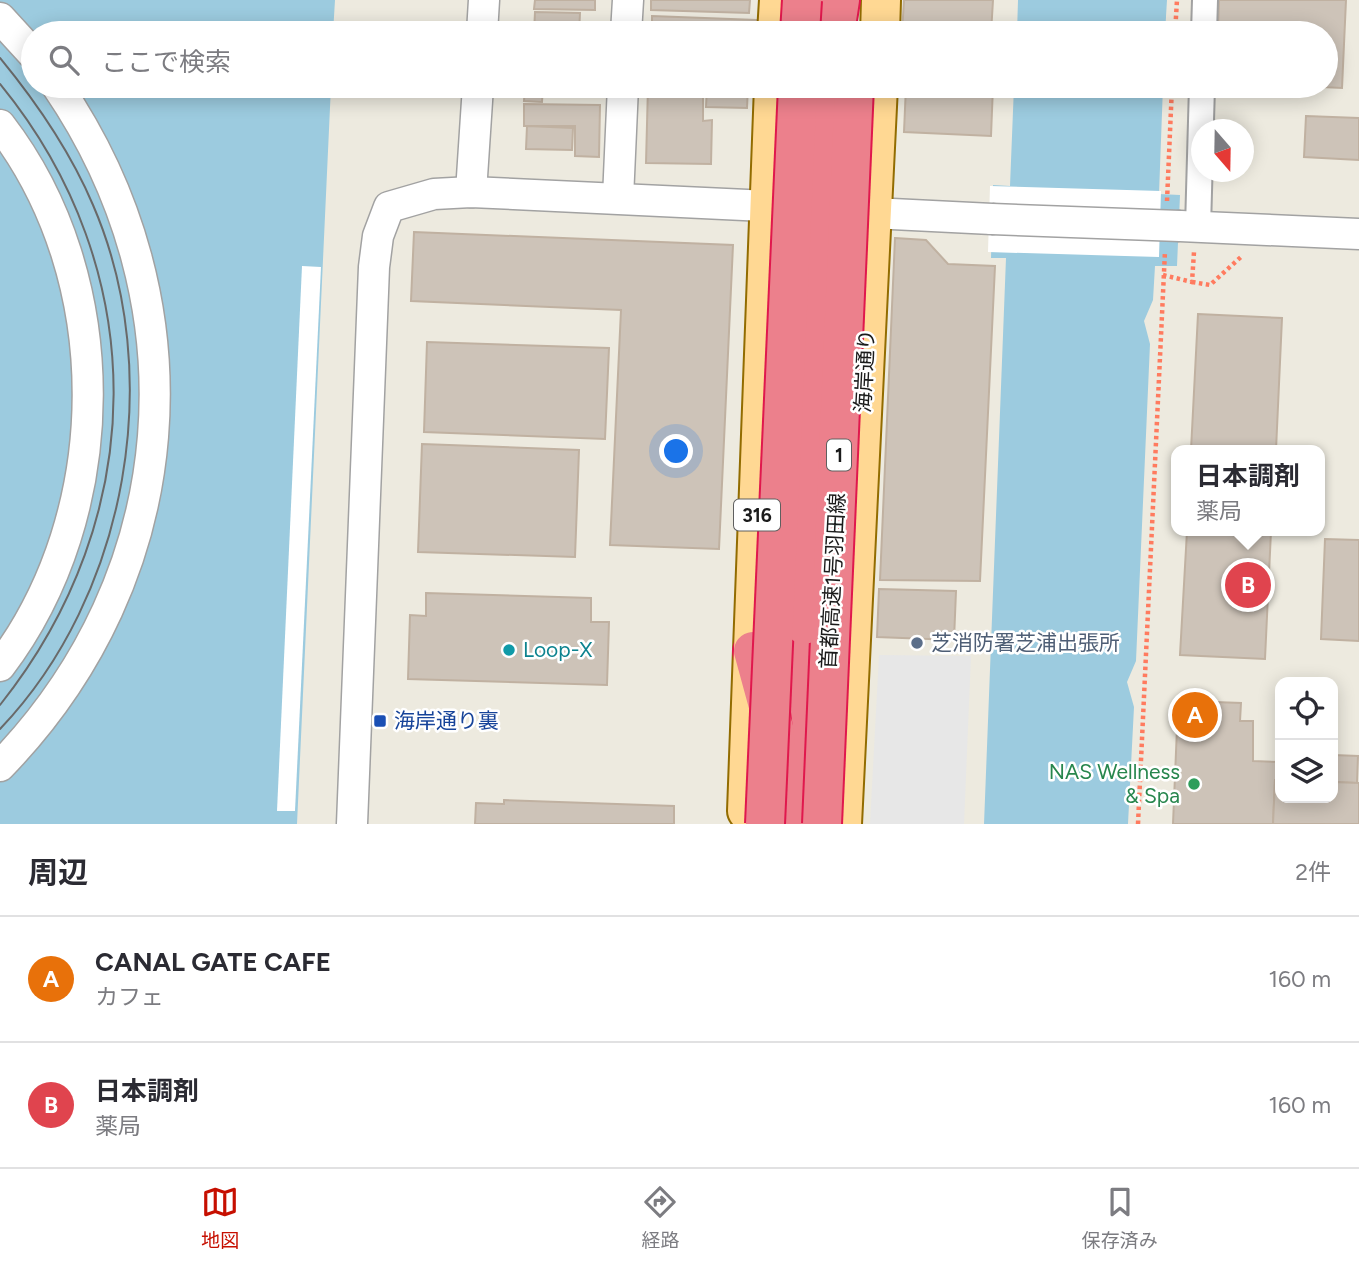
<!DOCTYPE html>
<html lang="ja">
<meta charset="utf-8">
<style>
body{margin:0;font-family:Figtree,"Noto Sans JP",sans-serif;background:#f7f7f7;color:#2b2b33}
.controls{position:absolute;right:21px;bottom:21px;display:grid;overflow:hidden;border-radius:14px;box-shadow:0 4px 18px #0003}
.controls button{width:63px;height:63px;display:grid;place-items:center;padding:0;border:0;border-bottom:2px solid #e1e1e2;background:#fff;color:#2b2b33;font:35px sans-serif}
.compass{position:absolute;left:1191px;top:119px;width:63px;height:63px;border-radius:50%;background:#fff;box-shadow:0 4px 18px #0003;rotate:160deg}
.you{position:absolute;left:677px;top:452px;width:24px;height:24px;margin:-18px;border:5px solid #fff;border-radius:50%;background:#1a73e8;box-shadow:0 0 0 10px #1a73e833}
.badge{display:grid;place-items:center;width:46px;height:46px;border-radius:50%;background:#c60f00;color:#fff;font-size:23px;font-weight:700}
.pin{position:absolute;translate:-50% -50%;border:4px solid #fff;box-shadow:0 2px 7px #0006}
.popup{position:absolute;left:1171px;top:445px;width:154px;height:91px;box-sizing:border-box;display:grid;place-content:center;border-radius:14px;background:#fff;filter:drop-shadow(0 2px 5px #0005);font-size:23px;white-space:nowrap;color:#7c7c81}
.popup b{font-size:26px;color:#2b2b33}
.popup::after{content:'';position:absolute;left:50%;top:100%;margin-left:-14px;border:14px solid transparent;border-top-color:#fff}
.list{margin:0;padding:0;list-style:none}
h2{display:flex;justify-content:space-between;align-items:center;height:91px;margin:0;padding:0 28px;font-size:30px}
h2 small{font-size:23px;font-weight:400;color:#7c7c81}
.list li{display:grid;grid-template-columns:46px 1fr auto;gap:21px;align-items:center;box-sizing:border-box;height:126px;padding:0 28px;border-top:2px solid #e1e1e2}
.list b{display:block;font-size:26px;white-space:nowrap}
.list p{margin:0;font-size:23px;white-space:nowrap;color:#7c7c81}
.list em{font-size:23px;font-style:normal;color:#7c7c81}
.icon{flex:none;width:38px;height:38px;fill:none;stroke:currentColor;stroke-width:2;stroke-linecap:round;stroke-linejoin:round}
.map{position:relative;flex:none;width:1359px;height:824px;overflow:hidden}
.search{position:absolute;background:#fff;box-shadow:0 4px 18px #0003;left:21px;right:21px;top:21px;height:77px;display:flex;align-items:center;gap:18px;box-sizing:border-box;padding:0 24px;border-radius:38px;color:#7c7c81;font-size:26px}
.sheet{height:343px;background:#fff}
nav{display:flex;justify-content:space-around;align-items:center;box-sizing:border-box;height:98px;border-top:2px solid #e1e1e2;background:#fff;font-size:19px;color:#7c7c81}
nav a{display:grid;justify-items:center;gap:4px}
nav .on{color:#c60f00}
.map>svg:first-child{display:block}
.parking{fill:#e7e7e7}
.water{fill:#9ccbdf}
.pier{fill:#fff}
.building{fill:#cdc3b8;stroke:#c0b1a1;stroke-width:2}
.lines{fill:none;stroke-linecap:round;stroke-linejoin:round}
.minor-casing{stroke:#a2a2a2;stroke-width:28}
.tertiary-casing{stroke:#a2a2a2;stroke-width:33}
.primary-casing{stroke:#926c00;stroke-width:42}
.motorway-casing{stroke:#e0184d;stroke-width:42}
.path{stroke:#ff7b5f;stroke-width:4.5;stroke-dasharray:3.5 3.5;stroke-linecap:butt}
.minor{stroke:#fff;stroke-width:24}
.tertiary{stroke:#fff;stroke-width:30}
.primary{stroke:#ffd893;stroke-width:38}
.motorway{stroke:#ec808c;stroke-width:38}
.tram{stroke:#696969;stroke-width:2}
.tertiary-bridge-casing{stroke:#a2a2a2;stroke-width:33;stroke-linecap:butt}
.motorway-bridge-casing{stroke:#e0184d;stroke-width:42;stroke-linecap:butt}
.tertiary-bridge{stroke:#fff;stroke-width:30}
.motorway-bridge{stroke:#ec808c;stroke-width:38}
.service-dot{fill:#5c6f8a;stroke:#fff;stroke-width:2.5}
.culture-dot{fill:#0f9aa8;stroke:#fff;stroke-width:2.5}
.transit-dot{fill:#1a4fb4;stroke:#fff;stroke-width:2.5}
.leisure-dot{fill:#2e9e5b;stroke:#fff;stroke-width:2.5}
.labels{text-anchor:middle;stroke-width:5;stroke-linejoin:round;paint-order:stroke}
.shield{fill:#fff;stroke:#5f5f5f;stroke-width:2}
.shield-label{font-size:19px;font-weight:bold;fill:#1b1b1b}
.street-label{font-size:21px;fill:#1b1b1b;stroke:#fff}
.service-label{font-size:21px;fill:#4e5e75;stroke:#fff;text-anchor:start}
.culture-label{font-size:21px;fill:#0d838f;stroke:#fff;text-anchor:start}
.transit-label{font-size:21px;fill:#164399;stroke:#fff;text-anchor:start}
.leisure-label{font-size:21px;fill:#27864d;stroke:#fff;text-anchor:end}
</style>
<div class="map">
<svg width="1359" height="824" viewBox="0 0 1359 824">
<rect width="100%" height="100%" fill="#edeadf"/>
<polygon class="parking" points="879,655 971,656 964,824 870,824"/>
<g class="water">
<polygon points="0,0 335,0 333,33 33,33 33,86 331,86 297,824 0,824"/>
<polygon points="1018,0 1167,0 1165,33 1017,33"/>
<polygon points="1014,86 1163,86 1159,194 1180,195 1177,266 1155,266 1153,300 1144,321 1150,344 1136,661 1127,682 1134,707 1128,824 984,824 1006,258 991,258 993,185 1010,186"/>
</g>
<g class="pier">
<polygon points="990,186 1161,191 1159,257 988,252"/>
<polygon points="302,266 321,267 295,811 277,811"/>
</g>
<g class="building">
<polygon points="535,0 595,0 595,10 534,9"/>
<polygon points="651,0 750,0 749,13 651,10"/>
<polygon points="904,0 993,0 991,33 902,33"/>
<polygon points="1219,0 1346,0 1342,88 1300,86 1326,86 1326,33 1218,33"/>
<polygon points="535,12 580,13 579,33 534,33"/>
<polygon points="652,16 756,20 755,33 652,33"/>
<polygon points="525,86 543,86 542,102 524,101"/>
<polygon points="648,86 703,86 703,121 712,120 711,164 646,163"/>
<polygon points="707,86 748,86 747,108 706,107"/>
<polygon points="906,86 993,86 991,136 904,132"/>
<polygon points="524,104 600,105 599,157 575,156 575,126 524,126"/>
<polygon points="1306,116 1359,118 1359,160 1304,157"/>
<polygon points="527,126 573,128 572,150 526,149"/>
<polygon points="414,232 733,245 719,549 610,545 621,310 411,301"/>
<polygon points="895,238 926,240 948,264 995,266 980,581 880,580"/>
<polygon points="1198,314 1282,318 1276,450 1191,450"/>
<polygon points="427,342 609,348 605,439 424,432"/>
<polygon points="422,444 579,450 575,557 418,552"/>
<polygon points="1187,531 1271,531 1265,659 1180,655"/>
<polygon points="1325,539 1359,540 1359,641 1321,639"/>
<polygon points="879,589 956,591 954,640 877,637"/>
<polygon points="426,593 591,598 591,622 609,622 607,685 408,679 410,615 426,616"/>
<polygon points="1187,701 1241,703 1240,721 1253,721 1253,761 1280,762 1280,753 1280,780 1275,780 1273,824 1173,824 1177,728 1187,729"/>
<polygon points="1333,755 1358,756 1357,783 1333,782"/>
<polygon points="1275,780 1280,780 1280,798 1333,798 1333,782 1359,783 1359,824 1273,824"/>
<polygon points="504,800 674,806 674,824 475,824 476,803 504,804"/>
</g>
<g class="lines">
<g class="minor-casing">
<g id="minor">
<polyline points="1204,33 1205,0"/>
<polyline points="1198,227 1202,86"/>
</g>
</g>
<g class="tertiary-casing">
<g id="tertiary">
<polyline points="0,18 33,54"/>
<polyline points="482,33 484,0"/>
<polyline points="626,33 628,0"/>
<path d="M0,125C118,278 116,513 0,666"/>
<polyline points="471,192 478,86"/>
<polyline points="618,198 623,86"/>
<polyline points="852,212 992,219"/>
<polyline points="1180,226 1359,234"/>
<path d="M0,766C184,577 205,303 57,86"/>
<polyline points="352,824 374,267 378,236 389,207 434,194 471,192 788,207"/>
</g>
</g>
<g class="primary-casing">
<g id="primary">
<polyline points="777,33 779,0"/>
<polyline points="880,33 881,0"/>
<polyline points="747,811 774,86"/>
<polyline points="842,824 878,86"/>
</g>
</g>
<g class="motorway-casing">
<g id="motorway">
<polyline points="835,33 840,0"/>
<polyline points="753,651 783,761 793,824"/>
<polyline points="803,652 816,761"/>
</g>
</g>
<g class="path">
<polyline points="1175,33 1177,0"/>
<polyline points="1167,201 1172,86"/>
<polyline points="1163,275 1192,282 1194,252"/>
<polyline points="1192,282 1210,285 1242,256"/>
<polyline points="1138,824 1165,251"/>
</g>
<use href="#minor" class="minor"/>
<use href="#tertiary" class="tertiary"/>
<use href="#primary" class="primary"/>
<use href="#motorway" class="motorway"/>
<g class="tram">
<path d="M0,58C37,103 70,151 93,205C166,374 128,595 0,729"/>
<path d="M0,84C153,271 150,517 0,705"/>
</g>
<g class="tertiary-bridge-casing">
<polyline id="tertiary-bridge" points="992,219 1180,226"/>
</g>
<g class="motorway-bridge-casing">
<g id="motorway-bridge">
<polyline points="800,33 802,0"/>
<polyline points="804,625 826,100"/>
<polyline points="765,824 798,86"/>
<polyline points="822,824 854,86"/>
</g>
</g>
<use href="#tertiary-bridge" class="tertiary-bridge"/>
<use href="#motorway-bridge" class="motorway-bridge"/>
</g>
<circle class="service-dot" cx="917" cy="643" r="7"/>
<circle class="culture-dot" cx="509" cy="650" r="7"/>
<rect class="transit-dot" x="373" y="714" width="14" height="14" rx="3.5"/>
<circle class="leisure-dot" cx="1194" cy="784" r="7"/>
<g class="labels">
<g class="shield">
<rect x="827" y="439.5" width="24" height="31" rx="5"/>
<rect x="734" y="499.5" width="46" height="31" rx="5"/>
</g>
<g class="shield-label">
<text x="839" y="462">1</text>
<text x="757" y="522">316</text>
</g>
<g class="street-label">
<text transform="translate(865 371) rotate(-87)" y="7">海岸通り</text>
<text transform="translate(833 581) rotate(-87)" y="7">首都高速1号羽田線</text>
</g>
<g class="service-label">
<text x="931" y="650">芝消防署芝浦出張所</text>
</g>
<g class="culture-label">
<text x="523" y="657">Loop-X</text>
</g>
<g class="transit-label">
<text x="394" y="728">海岸通り裏</text>
</g>
<g class="leisure-label">
<text x="1180" y="779">NAS Wellness<tspan x="1180" dy="24">&amp; Spa</tspan></text>
</g>
</g>
</svg>
<div class="controls">
<button><svg class="icon" aria-label="locate" viewBox="0 0 24 24"><circle cx="12" cy="12" r="6"/><path d="M12 2v4M12 18v4M2 12h4M18 12h4"/></svg></button>
<button><svg class="icon" aria-label="layers" viewBox="0 0 24 24"><path d="M12 4l9 5-9 5-9-5zM3 14l9 5 9-5"/></svg></button>
</div>
<svg class="compass" viewBox="-18 -18 36 36"><path d="M0-13l5 13h-10z" fill="#e53935"/><path d="M0 13l5-13h-10z" fill="#7c7c81"/></svg>
<div class="you"></div>
<div class="pin badge" style="left:1195px;top:715px;background:#e8710a">A</div>
<div class="pin badge" style="left:1248px;top:585px;background:#e0444e">B</div>
<div class="popup"><b>日本調剤</b>薬局</div>
<div class="search"><svg class="icon" aria-label="search" viewBox="0 0 24 24"><circle cx="10" cy="10" r="6"/><path d="M15 15l6 6"/></svg>ここで検索</div>
</div>
<section class="sheet">
<h2>周辺<small>2件</small></h2>
<ul class="list">
<li><span class="badge" style="background:#e8710a">A</span><div><b>CANAL GATE CAFE</b><p>カフェ</p></div><em>160 m</em></li>
<li><span class="badge" style="background:#e0444e">B</span><div><b>日本調剤</b><p>薬局</p></div><em>160 m</em></li>
</ul>
</section>
<nav>
<a class="on"><svg class="icon" aria-label="map" viewBox="0 0 24 24"><path d="M3 6l6-2 6 2 6-2v14l-6 2-6-2-6 2zM9 4v14M15 6v14"/></svg>地図</a>
<a><svg class="icon" aria-label="directions" viewBox="0 0 24 24"><path d="M12 3l9 9-9 9-9-9zM9 14v-3h6M13 9l2 2-2 2"/></svg>経路</a>
<a><svg class="icon" aria-label="saved" viewBox="0 0 24 24"><path d="M7 4h10v16l-5-4-5 4z"/></svg>保存済み</a>
</nav>
